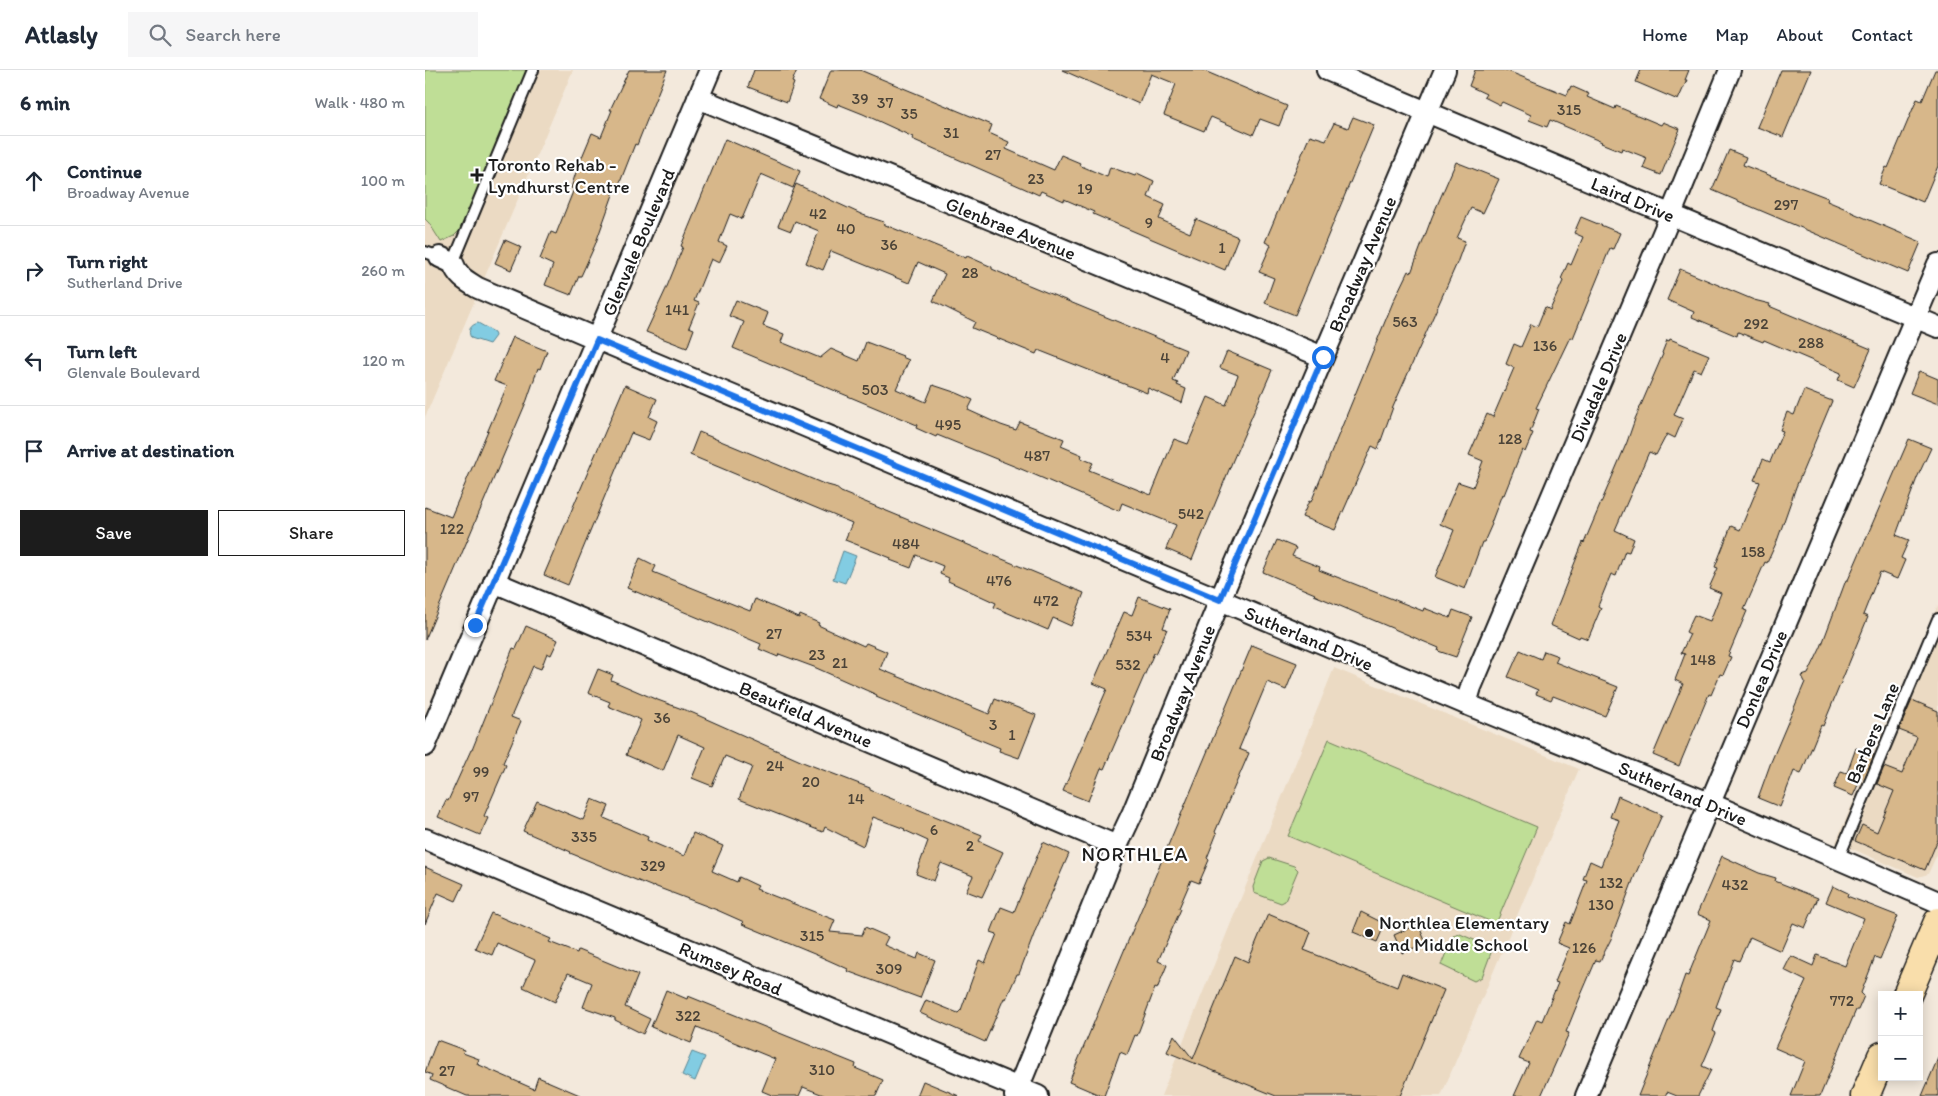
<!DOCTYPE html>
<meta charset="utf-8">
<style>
body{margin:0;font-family:Itim,sans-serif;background:#f6f6f7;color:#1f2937}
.controls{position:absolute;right:15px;bottom:15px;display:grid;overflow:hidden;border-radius:0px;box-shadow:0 2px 12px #0003}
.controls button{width:45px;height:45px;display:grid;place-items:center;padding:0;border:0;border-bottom:1px solid #e0e1e3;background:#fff;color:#1f2937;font:25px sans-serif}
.stop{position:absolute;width:15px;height:15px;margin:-11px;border:4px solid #1a73e8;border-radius:50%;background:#fff}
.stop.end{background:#1a73e8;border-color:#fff;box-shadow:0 1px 5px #0008}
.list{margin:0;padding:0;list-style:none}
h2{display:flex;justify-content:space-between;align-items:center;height:65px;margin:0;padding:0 20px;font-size:21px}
h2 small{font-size:16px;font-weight:400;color:#747a83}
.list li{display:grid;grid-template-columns:32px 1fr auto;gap:15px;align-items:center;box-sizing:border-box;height:90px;padding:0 20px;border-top:1px solid #e0e1e3}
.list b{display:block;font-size:19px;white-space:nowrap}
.list p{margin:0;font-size:16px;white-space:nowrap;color:#747a83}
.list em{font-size:16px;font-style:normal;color:#747a83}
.actions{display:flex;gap:10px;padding:15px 20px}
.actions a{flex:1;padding:11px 0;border:1px solid #1c1c1c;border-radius:0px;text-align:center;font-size:18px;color:#1c1c1c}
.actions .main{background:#1c1c1c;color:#fff}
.icon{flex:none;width:28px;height:28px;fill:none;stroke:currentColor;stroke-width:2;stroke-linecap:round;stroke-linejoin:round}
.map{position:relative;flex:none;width:1513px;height:1026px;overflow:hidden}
header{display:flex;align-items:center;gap:30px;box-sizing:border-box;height:70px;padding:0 25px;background:#fff;border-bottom:1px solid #e0e1e3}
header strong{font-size:24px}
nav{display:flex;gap:28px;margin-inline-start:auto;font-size:18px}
.search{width:350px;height:45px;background:#f6f6f7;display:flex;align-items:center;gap:12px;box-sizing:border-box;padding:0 18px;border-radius:0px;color:#747a83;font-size:19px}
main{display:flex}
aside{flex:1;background:#fff}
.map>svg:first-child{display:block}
.built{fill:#ebdac3}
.green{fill:#bfde96;stroke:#6e7d59}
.water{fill:#82cce2;stroke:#598693}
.building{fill:#d7b78a;stroke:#1c1c1c}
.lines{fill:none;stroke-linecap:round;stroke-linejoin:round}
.service-casing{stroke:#1c1c1c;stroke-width:14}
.minor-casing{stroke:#1c1c1c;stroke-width:24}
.primary-casing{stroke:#1c1c1c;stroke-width:31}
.service{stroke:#fff;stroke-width:10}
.minor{stroke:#fff;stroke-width:20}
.primary{stroke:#f9deab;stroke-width:28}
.route{stroke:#1a73e8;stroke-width:6}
.poi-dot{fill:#1c1c1c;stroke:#fff;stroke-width:2}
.labels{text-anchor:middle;stroke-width:4.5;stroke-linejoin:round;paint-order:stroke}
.number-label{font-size:16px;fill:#4b4338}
.poi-label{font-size:19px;fill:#1c1c1c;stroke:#fff;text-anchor:start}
.street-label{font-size:19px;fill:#1c1c1c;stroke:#fff}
.neighbourhood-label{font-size:20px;letter-spacing:1px;fill:#1c1c1c;stroke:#fff}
</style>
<header>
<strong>Atlasly</strong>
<div class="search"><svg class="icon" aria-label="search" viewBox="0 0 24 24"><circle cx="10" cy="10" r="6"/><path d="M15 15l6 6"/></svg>Search here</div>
<nav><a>Home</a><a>Map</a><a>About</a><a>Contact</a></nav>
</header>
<main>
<aside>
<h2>6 min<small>Walk · 480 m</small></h2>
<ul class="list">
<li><svg class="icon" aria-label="ahead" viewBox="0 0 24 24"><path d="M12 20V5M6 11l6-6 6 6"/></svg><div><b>Continue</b><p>Broadway Avenue</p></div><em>100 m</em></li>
<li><svg class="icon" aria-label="right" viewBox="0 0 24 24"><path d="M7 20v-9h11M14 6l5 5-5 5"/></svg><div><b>Turn right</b><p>Sutherland Drive</p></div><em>260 m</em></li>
<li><svg class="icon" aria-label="left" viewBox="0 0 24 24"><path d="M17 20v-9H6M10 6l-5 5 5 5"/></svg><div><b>Turn left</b><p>Glenvale Boulevard</p></div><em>120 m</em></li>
<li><svg class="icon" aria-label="arrive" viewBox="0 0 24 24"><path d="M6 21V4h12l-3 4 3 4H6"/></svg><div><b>Arrive at destination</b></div></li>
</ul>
<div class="actions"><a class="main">Save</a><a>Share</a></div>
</aside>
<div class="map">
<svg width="1513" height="1026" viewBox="0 0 1513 1026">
<rect width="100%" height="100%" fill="#f3e9dc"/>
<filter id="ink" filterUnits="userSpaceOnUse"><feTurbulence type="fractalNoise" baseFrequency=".02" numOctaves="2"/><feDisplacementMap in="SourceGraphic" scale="10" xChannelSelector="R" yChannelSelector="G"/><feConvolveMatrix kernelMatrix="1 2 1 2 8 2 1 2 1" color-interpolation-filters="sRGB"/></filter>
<g filter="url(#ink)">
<g class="built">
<polygon points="0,0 148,0 0,347"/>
<polygon points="1513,535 1513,782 1503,804 1493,807 1411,772"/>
<polygon points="909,598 1154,699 1016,1026 736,1026"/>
</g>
<g class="green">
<polygon points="0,0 105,0 36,159 29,166 16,172 4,153 0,149"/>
<polygon points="904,669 1112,757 1071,854 863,766"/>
<polygon points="844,788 869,796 873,800 860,831 856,833 829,823 828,817 838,791"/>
<polygon points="1035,864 1061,875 1067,880 1057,907 1049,911 1016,895 1028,866"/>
</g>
<g class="water">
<path d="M53,253L69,262L70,266L64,274L46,268C42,260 46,255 53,253Z"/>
<polygon points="418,481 431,486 420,513 408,509"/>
<polygon points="267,982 280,987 270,1011 257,1005"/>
</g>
<g class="building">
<polygon points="204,0 242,0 212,75 210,74 192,120 190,119 170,175 156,206 154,206 146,225 120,215 128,195 115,189 126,162 131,164 149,119 146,118 152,99 167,63 176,67 187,40 185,40"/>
<polygon points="329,0 372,0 367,12 369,13 362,32 323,17"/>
<polygon points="406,0 435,0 567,55 564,63 584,72 581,79 629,100 636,85 655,93 654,95 682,107 685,97 710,106 712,103 729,111 723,127 740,135 734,149 765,163 771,149 813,167 800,200 668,144 669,142 639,129 639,131 616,121 614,125 596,117 487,69 488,67 438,44 413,34 412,37 394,29"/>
<polygon points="637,0 777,0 862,36 854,56 835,49 828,65 786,47 779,61 739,45 751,14 726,4 714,34"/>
<polygon points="1050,0 1080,0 1142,25 1146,16 1164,24 1162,27 1190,39 1191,36 1236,55 1238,52 1255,59 1236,105 1218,98 1222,88 1197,78 1196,81 1176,73 1177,72 1125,50 1122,57 1104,50 1106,45 1077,32 1075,35 1059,27 1061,24 1044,16"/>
<polygon points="1216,0 1264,0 1260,10 1262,10 1253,30 1211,12"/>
<polygon points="1356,0 1386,0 1358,67 1332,57"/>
<polygon points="1510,0 1513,0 1513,96 1498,132 1454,114 1461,97 1463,98 1492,29 1497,31"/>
<polygon points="928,47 949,55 870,245 840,233 849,208 834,202 846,175 840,172 885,65 901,70 909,53 923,58"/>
<polygon points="300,69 375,101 368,118 336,104 317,149 305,144 294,172 302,176 294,193 286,189 269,231 274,233 264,257 269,259 262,278 221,262 241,219 258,177 256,176"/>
<polygon points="1304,80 1321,87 1318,95 1403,128 1402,131 1426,141 1426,142 1496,172 1483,203 1287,120"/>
<polygon points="1031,92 1074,109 1058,143 1046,138 1032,168 1040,171 1032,193 968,337 953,379 947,376 910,460 877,447 884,431 886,432 968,232 983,201 986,203 1007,147"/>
<polygon points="371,114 438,145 459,152 458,154 541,188 542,186 567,197 567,199 599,213 761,280 748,311 753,313 752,315 761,319 757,333 723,318 722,323 613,280 611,284 547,258 550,252 508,231 520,204 493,192 484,213 406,181 398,200 381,193 394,161 370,151 366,161 353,156"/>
<polygon points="1156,147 1195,163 1188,179 1185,178 1148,268 1145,267 1111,338 1114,339 1105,362 1108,363 1100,382 1097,380 1079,425 1077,424 1066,453 1067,454 1059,472 1057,472 1040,519 1010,507 1029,460 1015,454 1033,412 1048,417 1058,391 1044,385 1062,344 1068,347 1089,298 1081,294 1089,274 1096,277 1106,254 1112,257 1120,237 1125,240 1138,211 1136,209 1143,193 1146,195 1158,167 1149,163"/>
<polygon points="80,170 96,177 86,200 70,193"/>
<polygon points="1255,199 1329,230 1345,234 1344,236 1446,279 1429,317 1413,310 1416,303 1339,270 1338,272 1313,262 1312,266 1267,247 1269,242 1242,230"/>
<polygon points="311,230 343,243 338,256 359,264 356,272 395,288 406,279 434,291 441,272 478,286 477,287 484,290 471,319 501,332 508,315 532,323 548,330 543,340 576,355 591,360 595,352 639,369 636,376 657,385 656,388 668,393 664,400 726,425 749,369 763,374 783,327 801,335 813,305 795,298 802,281 847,300 808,390 767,490 741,479 751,455 697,433 694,441 596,399 512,365 511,367 491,358 492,355 308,278 319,252 304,246"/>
<polygon points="88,267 122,281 115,299 113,298 102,330 0,570 0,437 26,447 82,316 69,311"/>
<polygon points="1245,269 1284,285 1276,302 1269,299 1249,345 1258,349 1250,368 1242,364 1231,385 1224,382 1190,460 1209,469 1204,482 1200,481 1191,506 1186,504 1173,536 1176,538 1163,569 1155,566 1154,568 1125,555 1158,472 1159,473 1170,447 1202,372 1210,349 1238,284 1237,283 1242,270 1244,271"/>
<polygon points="1494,301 1513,309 1513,334 1485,323"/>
<polygon points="200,315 232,329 224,347 232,351 224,370 206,363 143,515 119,505"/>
<polygon points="1379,320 1407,331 1371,417 1352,471 1342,493 1340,492 1319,540 1322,541 1303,586 1306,587 1298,605 1295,604 1286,625 1284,624 1254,696 1228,685 1258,614 1250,610 1260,584 1256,583 1265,564 1261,562 1269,545 1285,551 1296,523 1284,518 1293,498 1290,497 1299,474 1306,456 1315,460 1335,412 1329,410 1338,389 1345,392 1358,361 1355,360 1362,342 1369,345"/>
<polygon points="274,362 399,414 410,417 416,422 659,523 646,556 628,548 623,560 569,537 571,533 523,511 524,508 515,504 518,496 491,485 486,498 465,490 466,488 420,470 427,453 265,385"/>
<polygon points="1484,369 1506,378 1492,408 1471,465 1484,470 1476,488 1480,490 1472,509 1455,502 1438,545 1443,547 1398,656 1396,655 1376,704 1369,701 1355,737 1333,728 1346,692 1380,612 1377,606 1383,604 1396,577 1421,510 1423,510"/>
<polygon points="852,470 871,478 867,486 895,497 894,500 998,541 999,538 1025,548 1028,540 1047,547 1031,587 1013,581 1014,578 889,525 890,524 838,502"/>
<polygon points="215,488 231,496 228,502 325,541 330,529 374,548 375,545 394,553 393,555 439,576 441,573 460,581 462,582 455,599 564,644 570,629 611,645 594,688 574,681 575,678 451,627 452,625 389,597 354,584 353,587 334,579 336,574 202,518"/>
<polygon points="714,527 745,539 738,558 742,559 731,584 729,583 679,699 676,698 663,731 638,721 682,619 668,613 699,542 707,545"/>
<polygon points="101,556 133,570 126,585 122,583 116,599 108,596 86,647 96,651 78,693 81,695 59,746 63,748 55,765 13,747 21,730 23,731 46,680 47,680 88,578 91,579"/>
<polygon points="827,575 872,593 861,620 842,612 814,679 824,683 790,762 792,763 782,788 784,790 774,813 766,810 754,838 756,839 733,891 742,895 732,919 730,918 712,966 710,965 702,985 695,982 679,1026 677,1026 644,1012"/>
<polygon points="1095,580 1116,589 1119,581 1133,586 1130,592 1193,617 1180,646 1128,626 1126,630 1111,624 1113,620 1083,607"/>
<polygon points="173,599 188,605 186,610 230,629 268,643 380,693 445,718 445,720 557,765 554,771 578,782 557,827 541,821 548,806 516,793 509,811 491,804 503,771 479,760 480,759 448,747 438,776 400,757 398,762 314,729 327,697 300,686 287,716 267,708 280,677 253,665 238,701 201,685 216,650 183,636 185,632 163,623"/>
<polygon points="1487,630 1513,641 1513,769 1500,800 1430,771 1437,755 1452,762 1469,721 1452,714 1459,697 1477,704 1492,667 1474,660"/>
<polygon points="1431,678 1449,685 1439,709 1436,708 1428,726 1409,718 1416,701 1422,703"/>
<polygon points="1193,726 1237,745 1210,805 1186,869 1175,891 1171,890 1156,925 1141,962 1144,963 1116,1026 1089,1026 1104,993 1094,989 1112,949 1117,951 1133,913 1130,912 1144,878 1132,873 1141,852 1145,854 1162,810 1158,809 1165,791 1176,796 1194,750 1185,747"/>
<polygon points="167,729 184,736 179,748 223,767 222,770 259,786 268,763 298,776 287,801 312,812 314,807 333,816 331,819 410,850 405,862 437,865 440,857 463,867 459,875 492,889 494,883 510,890 495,928 422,901 423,899 394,886 317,854 319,852 292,840 229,816 228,817 145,783 146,782 98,761 112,731 158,750"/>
<polygon points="618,772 644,784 611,859 594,904 592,904 581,929 579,928 560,972 495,943 501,930 533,943 536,940 554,890 560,893 572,864 566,862 576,837 589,842"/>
<polygon points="1297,786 1334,803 1351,808 1350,811 1393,828 1380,858 1368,853 1356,881 1325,867 1314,891 1309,889 1291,937 1296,939 1288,961 1291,963 1277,996 1286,1000 1273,1026 1252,1026 1242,1022 1240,1026 1213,1026 1255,922 1254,922 1260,905 1263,906 1286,850 1272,844"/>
<polygon points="0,797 39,814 31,831 13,823 0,854"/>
<polygon points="1408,816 1423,823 1422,826 1473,846 1455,889 1450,887 1436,923 1439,926 1433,940 1431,940 1395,1026 1366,1026 1380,991 1350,978 1381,911 1359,900 1366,886 1388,896 1392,885 1420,896 1439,848 1401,832"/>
<polygon points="936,842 960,854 952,872 928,862"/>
<polygon points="66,843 126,869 124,872 152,883 153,880 213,905 200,937 225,949 218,964 190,950 190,948 158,937 167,913 143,903 130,932 98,917 110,890 72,873 67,885 50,878"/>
<polygon points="843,844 886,862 879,880 972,917 977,903 1019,920 975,1026 851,1026 742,982 749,965 768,989 810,886 823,892"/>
<polygon points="993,854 1001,873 977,883 969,865"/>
<polygon points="241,920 262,929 263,926 431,994 430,998 458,1010 451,1026 401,1026 378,1017 374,1026 349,1026 337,1021 350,989 272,957 266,973 226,957"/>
<polygon points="12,970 39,980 38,983 54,989 52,994 109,1019 113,1007 157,1026 42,1026 5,1010 7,1005 0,1002"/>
<polygon points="1513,988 1513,1026 1497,1026"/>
<polygon points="498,1011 534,1026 492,1026"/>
</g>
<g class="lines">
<g class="service-casing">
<g id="service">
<polyline points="0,182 15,187"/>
<polyline points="28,193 108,0"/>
<polyline points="1413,789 1513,549"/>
</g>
</g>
<g class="minor-casing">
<g id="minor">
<polyline points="902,0 1513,257"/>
<polyline points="273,28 898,287"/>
<path d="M15,187L28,193C32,206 41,211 53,218L172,269L781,524L1041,634L1284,733L1513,832"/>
<polyline points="69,512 692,776"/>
<polyline points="1041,634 1046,617 1239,161 1305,0"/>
<polyline points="0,676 285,0"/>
<polyline points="0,769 613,1026"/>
<polyline points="590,1026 692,776 708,742 795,530 1020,0"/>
<polyline points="1161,1026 1513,194"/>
</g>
</g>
<g class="primary-casing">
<g id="primary">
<polyline points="1482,925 1513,852"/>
<polyline points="1440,1026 1457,986"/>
</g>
</g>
<use href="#service" class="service"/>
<use href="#minor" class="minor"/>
<use href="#primary" class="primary"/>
</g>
</g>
<g class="lines" filter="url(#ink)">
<polyline class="route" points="50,555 172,270 795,530 898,287"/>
</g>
<g class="poi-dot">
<path d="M49.5 97.5h5v5h5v5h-5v5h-5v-5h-5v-5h5z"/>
<circle cx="944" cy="863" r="5"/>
</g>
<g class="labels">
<g class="number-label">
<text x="435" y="34">39</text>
<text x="460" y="38">37</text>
<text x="1144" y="45">315</text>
<text x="484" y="49">35</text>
<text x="526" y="68">31</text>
<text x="568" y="90">27</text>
<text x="611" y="114">23</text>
<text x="660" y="124">19</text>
<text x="1361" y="140">297</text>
<text x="393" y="149">42</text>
<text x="724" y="158">9</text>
<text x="421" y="164">40</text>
<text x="464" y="180">36</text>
<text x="797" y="183">1</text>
<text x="545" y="208">28</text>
<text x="252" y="245">141</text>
<text x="980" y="257">563</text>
<text x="1331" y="259">292</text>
<text x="1386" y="278">288</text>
<text x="1120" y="281">136</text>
<text x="740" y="293">4</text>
<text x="450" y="325">503</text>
<text x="523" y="360">495</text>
<text x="1085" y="374">128</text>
<text x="612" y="391">487</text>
<text x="766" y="449">542</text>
<text x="27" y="464">122</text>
<text x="481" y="479">484</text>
<text x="1328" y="487">158</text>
<text x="574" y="516">476</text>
<text x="621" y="536">472</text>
<text x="349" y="569">27</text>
<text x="714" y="571">534</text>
<text x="392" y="590">23</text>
<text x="1278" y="595">148</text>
<text x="415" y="598">21</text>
<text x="703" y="600">532</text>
<text x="237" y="653">36</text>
<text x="568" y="660">3</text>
<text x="587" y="670">1</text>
<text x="350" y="701">24</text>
<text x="56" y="707">99</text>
<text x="386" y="717">20</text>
<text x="46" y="732">97</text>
<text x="431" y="734">14</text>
<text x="509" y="765">6</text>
<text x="159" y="772">335</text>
<text x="545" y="781">2</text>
<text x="228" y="801">329</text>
<text x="1186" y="818">132</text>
<text x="1310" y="820">432</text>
<text x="1176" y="840">130</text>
<text x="387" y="871">315</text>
<text x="1159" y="883">126</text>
<text x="464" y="904">309</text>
<text x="1417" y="936">772</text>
<text x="263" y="951">322</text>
<text x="397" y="1005">310</text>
<text x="22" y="1006">27</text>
</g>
<g class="poi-label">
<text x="63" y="101">Toronto Rehab -<tspan x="63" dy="22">Lyndhurst Centre</tspan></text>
<text x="954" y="859">Northlea Elementary<tspan x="954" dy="22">and Middle School</tspan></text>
</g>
<g class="street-label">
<text transform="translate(1208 129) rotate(23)" y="7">Laird Drive</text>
<text transform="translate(586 158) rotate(22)" y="7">Glenbrae Avenue</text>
<text transform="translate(213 172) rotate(-67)" y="7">Glenvale Boulevard</text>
<text transform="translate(937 194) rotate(-67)" y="7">Broadway Avenue</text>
<text transform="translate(1173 317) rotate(-67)" y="7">Divadale Drive</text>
<text transform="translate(884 568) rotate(23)" y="7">Sutherland Drive</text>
<text transform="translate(1336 609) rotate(-67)" y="7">Donlea Drive</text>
<text transform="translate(757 623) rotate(-68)" y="7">Broadway Avenue</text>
<text transform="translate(381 644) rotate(23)" y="7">Beaufield Avenue</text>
<text transform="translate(1447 663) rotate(-67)" y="7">Barbers Lane</text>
<text transform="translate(1258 723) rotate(23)" y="7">Sutherland Drive</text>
<text transform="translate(306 898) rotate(23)" y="7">Rumsey Road</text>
</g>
<g class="neighbourhood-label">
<text x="710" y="791">NORTHLEA</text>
</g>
</g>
</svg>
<div class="controls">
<button>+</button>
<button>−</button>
</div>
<div class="stop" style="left:898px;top:287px"></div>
<div class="stop end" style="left:50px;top:555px"></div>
</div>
</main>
